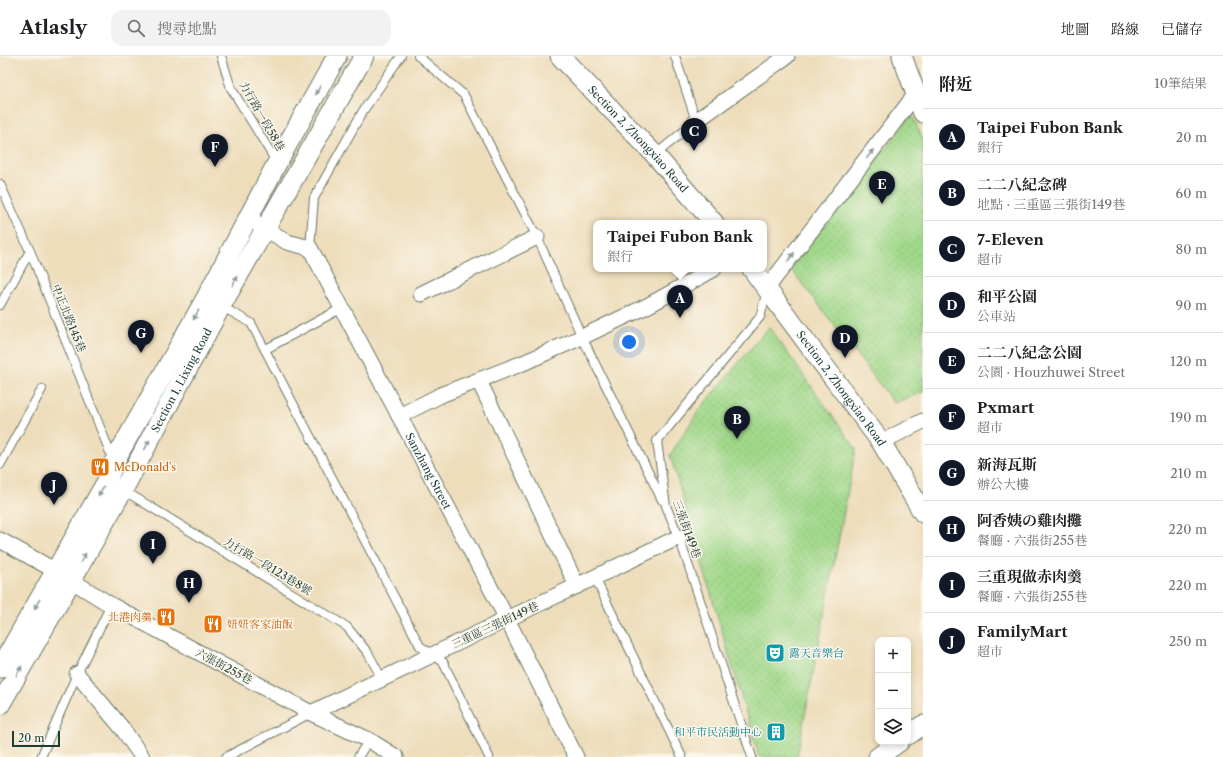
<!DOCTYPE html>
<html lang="zh-TW">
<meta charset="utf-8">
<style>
body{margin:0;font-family:"Libre Caslon Text","Noto Serif TC","Noto Serif JP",serif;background:#f2f2f2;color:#202124}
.controls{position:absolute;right:12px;bottom:12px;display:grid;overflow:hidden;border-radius:8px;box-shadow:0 2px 6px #0003}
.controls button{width:36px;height:36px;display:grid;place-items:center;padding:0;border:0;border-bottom:1px solid #e0e0e0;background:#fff;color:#202124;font:20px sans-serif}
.scale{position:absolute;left:12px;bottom:10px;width:48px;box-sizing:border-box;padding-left:4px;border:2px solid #1f3d34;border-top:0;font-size:11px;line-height:14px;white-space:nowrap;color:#1f3d34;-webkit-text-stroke:3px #fbf7ec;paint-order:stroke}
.you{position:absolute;left:629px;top:286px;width:14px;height:14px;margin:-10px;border:3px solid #fff;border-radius:50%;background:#1a73e8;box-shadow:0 0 0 6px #1a73e833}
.badge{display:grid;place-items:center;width:26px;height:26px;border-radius:50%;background:#111827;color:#fff;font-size:13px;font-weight:700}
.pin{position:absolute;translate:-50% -33px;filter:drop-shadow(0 1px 2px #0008)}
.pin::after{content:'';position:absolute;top:21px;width:14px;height:12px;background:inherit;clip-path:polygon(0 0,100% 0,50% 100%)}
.popup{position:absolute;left:593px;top:164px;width:174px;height:52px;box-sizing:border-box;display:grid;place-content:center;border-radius:8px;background:#fff;filter:drop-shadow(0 1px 3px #0005);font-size:13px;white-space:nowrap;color:#757577}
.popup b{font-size:15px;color:#202124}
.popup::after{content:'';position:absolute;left:50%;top:100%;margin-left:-8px;border:8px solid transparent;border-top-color:#fff}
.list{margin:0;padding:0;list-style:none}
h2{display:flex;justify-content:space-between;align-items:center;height:52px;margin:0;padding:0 16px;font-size:17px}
h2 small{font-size:13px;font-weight:400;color:#757577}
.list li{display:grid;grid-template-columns:26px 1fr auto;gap:12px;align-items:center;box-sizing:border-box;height:56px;padding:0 16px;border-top:1px solid #e0e0e0}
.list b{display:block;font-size:15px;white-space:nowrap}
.list p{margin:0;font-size:13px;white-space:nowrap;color:#757577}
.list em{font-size:13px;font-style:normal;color:#757577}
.icon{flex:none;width:22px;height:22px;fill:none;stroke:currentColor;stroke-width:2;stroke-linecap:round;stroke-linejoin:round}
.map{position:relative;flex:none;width:923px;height:701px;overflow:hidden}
header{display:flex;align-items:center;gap:24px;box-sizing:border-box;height:56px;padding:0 20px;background:#fff;border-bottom:1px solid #e0e0e0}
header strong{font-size:19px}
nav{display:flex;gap:22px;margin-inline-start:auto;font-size:14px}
.search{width:280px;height:36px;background:#f2f2f2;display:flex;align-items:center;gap:10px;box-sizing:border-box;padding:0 14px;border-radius:12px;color:#757577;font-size:15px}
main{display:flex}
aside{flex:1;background:#fff}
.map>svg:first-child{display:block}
.grass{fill:url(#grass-dots);stroke:#608a5f}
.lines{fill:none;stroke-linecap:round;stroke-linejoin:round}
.service-casing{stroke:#677563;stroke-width:10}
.minor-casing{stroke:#677563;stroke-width:17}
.tertiary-casing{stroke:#677563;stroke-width:21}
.service{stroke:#fff;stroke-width:8}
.minor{stroke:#fff;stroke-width:15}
.tertiary{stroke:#fff;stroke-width:19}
.oneway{fill:#8f9e9a}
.labels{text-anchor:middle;stroke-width:3;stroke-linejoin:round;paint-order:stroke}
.street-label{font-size:11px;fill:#1f3d34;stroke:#fbf7ec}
.food-label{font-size:11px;fill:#c56008;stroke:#fbf7ec;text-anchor:start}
.culture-label{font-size:11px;fill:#0d838f;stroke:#fbf7ec;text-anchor:start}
</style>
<header>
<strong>Atlasly</strong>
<div class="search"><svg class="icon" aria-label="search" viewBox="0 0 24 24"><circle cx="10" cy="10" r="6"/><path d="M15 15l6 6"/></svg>搜尋地點</div>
<nav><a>地圖</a><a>路線</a><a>已儲存</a></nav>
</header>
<main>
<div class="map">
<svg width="923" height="701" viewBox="0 0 923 701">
<defs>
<pattern id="grass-dots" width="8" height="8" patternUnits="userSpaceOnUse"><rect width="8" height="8" fill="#a1d88a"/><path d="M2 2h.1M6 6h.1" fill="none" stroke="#8aba78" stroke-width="1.8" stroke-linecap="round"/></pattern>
</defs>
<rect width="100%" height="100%" fill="#fbf7ec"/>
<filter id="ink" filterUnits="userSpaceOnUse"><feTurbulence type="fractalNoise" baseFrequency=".025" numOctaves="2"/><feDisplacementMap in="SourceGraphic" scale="8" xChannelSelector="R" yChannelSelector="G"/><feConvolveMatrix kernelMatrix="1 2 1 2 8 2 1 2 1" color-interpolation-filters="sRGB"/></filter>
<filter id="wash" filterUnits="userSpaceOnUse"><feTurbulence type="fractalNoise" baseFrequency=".012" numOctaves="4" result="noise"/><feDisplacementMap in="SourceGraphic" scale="16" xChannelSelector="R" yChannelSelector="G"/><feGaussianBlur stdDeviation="0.9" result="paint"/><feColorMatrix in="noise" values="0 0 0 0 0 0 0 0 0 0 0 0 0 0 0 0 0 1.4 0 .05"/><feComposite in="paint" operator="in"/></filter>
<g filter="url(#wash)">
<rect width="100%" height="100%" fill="#edb"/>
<g class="grass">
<polygon points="912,59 923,84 923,336 894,347 791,213"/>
<polygon points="769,271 856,393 797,701 759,701 670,399 699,354"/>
</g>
</g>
<g filter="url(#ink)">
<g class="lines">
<g class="service-casing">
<g id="service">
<polyline points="221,0 231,32 277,107"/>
<polyline points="418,0 464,39 537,181 582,281 662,444"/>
<polyline points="655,99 696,65 675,0"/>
<polyline points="0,128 30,195 113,404"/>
<polyline points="310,192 314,142 363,55 401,0"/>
<polyline points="0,249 30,195"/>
<polyline points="221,250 251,267 420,590 443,606 489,701"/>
<polyline points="266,293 342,252"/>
<polyline points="0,409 42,333"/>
<polyline points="123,434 347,571 368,597 382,623"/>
<polyline points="595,522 682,701"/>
<polyline points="41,701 77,618 111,549"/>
<polyline points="226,701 311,657"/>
<polyline points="358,701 369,684"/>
<polyline points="752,701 679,481 666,450 657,385 760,261 767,235"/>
</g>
</g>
<g class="minor-casing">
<g id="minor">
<polyline points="696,65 787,0"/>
<path id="s1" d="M248,162L287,186L310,192L507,563L576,701"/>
<polyline points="767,232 915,39"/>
<polyline points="421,238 537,181"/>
<polyline points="479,325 577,530"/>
<polyline points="399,360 443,338 523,307 582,281 647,250 714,213"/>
<polyline points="881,386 923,365"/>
<polyline points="0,484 56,515 111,549 311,657 369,684 396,701"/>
<polyline points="77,618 122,672 142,701"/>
<polyline points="311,657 679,481"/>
</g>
</g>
<g class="tertiary-casing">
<g id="tertiary">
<path id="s2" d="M560,0L655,99L714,167"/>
<polyline points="902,0 923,57"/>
<path id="s3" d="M752,213L881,386L923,457"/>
<polyline points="0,612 108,423 114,406 206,242 277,107 337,0"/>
<path id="s4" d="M0,649L123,434L221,250L364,0"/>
<polyline points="908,679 923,669"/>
<polyline points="878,701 899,686"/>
</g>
</g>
<use href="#service" class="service"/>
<use href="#minor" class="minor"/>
<use href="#tertiary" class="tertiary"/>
</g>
<defs><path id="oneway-solid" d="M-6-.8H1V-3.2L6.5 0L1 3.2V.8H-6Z"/></defs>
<g class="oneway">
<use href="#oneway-solid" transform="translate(318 34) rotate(119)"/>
<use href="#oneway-solid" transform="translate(870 98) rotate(-53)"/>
<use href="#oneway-solid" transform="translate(791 201) rotate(-53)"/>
<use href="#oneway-solid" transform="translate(235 225) rotate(-60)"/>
<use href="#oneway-solid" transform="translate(196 259) rotate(119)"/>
<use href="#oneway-solid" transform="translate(147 389) rotate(-62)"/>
<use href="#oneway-solid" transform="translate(101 435) rotate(121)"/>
<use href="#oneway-solid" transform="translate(83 502) rotate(-60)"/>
<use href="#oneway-solid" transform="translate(37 548) rotate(120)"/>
<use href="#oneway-solid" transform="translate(19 615) rotate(-60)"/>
</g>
</g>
<defs>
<g id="restaurant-square" transform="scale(1)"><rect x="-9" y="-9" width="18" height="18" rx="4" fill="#e8710a" stroke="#fbf7ec"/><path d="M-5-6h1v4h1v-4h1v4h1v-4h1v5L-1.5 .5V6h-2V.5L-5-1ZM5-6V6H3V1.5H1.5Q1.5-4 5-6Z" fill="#fff"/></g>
<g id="theatre-square" transform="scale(1)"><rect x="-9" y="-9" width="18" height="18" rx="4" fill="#0f9aa8" stroke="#fbf7ec"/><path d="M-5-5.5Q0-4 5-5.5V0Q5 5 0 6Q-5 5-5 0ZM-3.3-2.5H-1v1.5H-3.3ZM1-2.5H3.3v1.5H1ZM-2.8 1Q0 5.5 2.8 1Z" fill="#fff"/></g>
<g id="building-square" transform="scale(1)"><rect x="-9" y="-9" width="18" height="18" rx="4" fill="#0f9aa8" stroke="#fbf7ec"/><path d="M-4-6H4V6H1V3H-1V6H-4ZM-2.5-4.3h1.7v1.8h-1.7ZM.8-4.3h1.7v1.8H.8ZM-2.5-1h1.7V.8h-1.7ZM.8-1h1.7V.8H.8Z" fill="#fff"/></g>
</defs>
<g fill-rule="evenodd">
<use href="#restaurant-square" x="100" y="411"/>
<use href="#restaurant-square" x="166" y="561"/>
<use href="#restaurant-square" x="213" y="568"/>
<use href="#theatre-square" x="775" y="597"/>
<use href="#building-square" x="776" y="676"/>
</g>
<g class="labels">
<g class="street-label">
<text transform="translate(262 60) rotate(60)" y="4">力行路一段58巷</text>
<text dy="4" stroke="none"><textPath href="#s2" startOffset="114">Section 2, Zhongxiao Road</textPath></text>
<text transform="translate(69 262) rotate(68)" y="4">中正北路145巷</text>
<text dy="4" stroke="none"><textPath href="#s4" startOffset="372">Section 1, Lixing Road</textPath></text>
<text dy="4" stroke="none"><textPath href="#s3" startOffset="149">Section 2, Zhongxiao Road</textPath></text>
<text dy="4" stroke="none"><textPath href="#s1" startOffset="322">Sanzhang Street</textPath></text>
<text transform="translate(687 473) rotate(70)" y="4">三張街149巷</text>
<text transform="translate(268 510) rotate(31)" y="4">力行路一段123巷8號</text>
<text transform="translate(495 569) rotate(-25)" y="4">三重區三張街149巷</text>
<text transform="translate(224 610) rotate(28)" y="4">六張街255巷</text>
</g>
<g class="food-label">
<text x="114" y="415">McDonald's</text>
<text x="152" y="565" text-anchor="end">北港肉羹</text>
<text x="227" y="572">妞妞客家油飯</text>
</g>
<g class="culture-label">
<text x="789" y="601">露天音樂台</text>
<text x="762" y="680" text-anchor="end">和平市民活動中心</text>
</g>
</g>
</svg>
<div class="controls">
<button>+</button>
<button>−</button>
<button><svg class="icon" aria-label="layers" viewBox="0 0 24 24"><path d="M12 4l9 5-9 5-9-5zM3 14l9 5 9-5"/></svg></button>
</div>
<div class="scale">20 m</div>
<div class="you"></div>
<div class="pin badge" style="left:680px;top:262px">A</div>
<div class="popup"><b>Taipei Fubon Bank</b>銀行</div>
<div class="pin badge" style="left:737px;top:383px">B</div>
<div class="pin badge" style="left:694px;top:95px">C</div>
<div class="pin badge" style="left:845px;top:302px">D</div>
<div class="pin badge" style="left:882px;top:148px">E</div>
<div class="pin badge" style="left:215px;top:111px">F</div>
<div class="pin badge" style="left:141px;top:297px">G</div>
<div class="pin badge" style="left:189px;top:547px">H</div>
<div class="pin badge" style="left:153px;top:508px">I</div>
<div class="pin badge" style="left:54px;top:449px">J</div>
</div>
<aside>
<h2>附近<small>10筆結果</small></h2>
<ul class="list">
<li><span class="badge">A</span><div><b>Taipei Fubon Bank</b><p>銀行</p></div><em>20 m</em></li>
<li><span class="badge">B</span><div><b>二二八紀念碑</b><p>地點 · 三重區三張街149巷</p></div><em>60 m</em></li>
<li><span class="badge">C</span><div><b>7-Eleven</b><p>超市</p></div><em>80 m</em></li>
<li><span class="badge">D</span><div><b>和平公園</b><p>公車站</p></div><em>90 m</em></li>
<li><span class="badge">E</span><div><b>二二八紀念公園</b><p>公園 · Houzhuwei Street</p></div><em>120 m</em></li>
<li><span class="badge">F</span><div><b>Pxmart</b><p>超市</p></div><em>190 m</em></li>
<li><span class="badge">G</span><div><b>新海瓦斯</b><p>辦公大樓</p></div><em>210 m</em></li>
<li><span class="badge">H</span><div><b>阿香姨の雞肉攤</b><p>餐廳 · 六張街255巷</p></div><em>220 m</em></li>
<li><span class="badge">I</span><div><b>三重現做赤肉羹</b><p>餐廳 · 六張街255巷</p></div><em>220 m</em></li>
<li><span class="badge">J</span><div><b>FamilyMart</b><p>超市</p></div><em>250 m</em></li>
</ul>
</aside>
</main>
